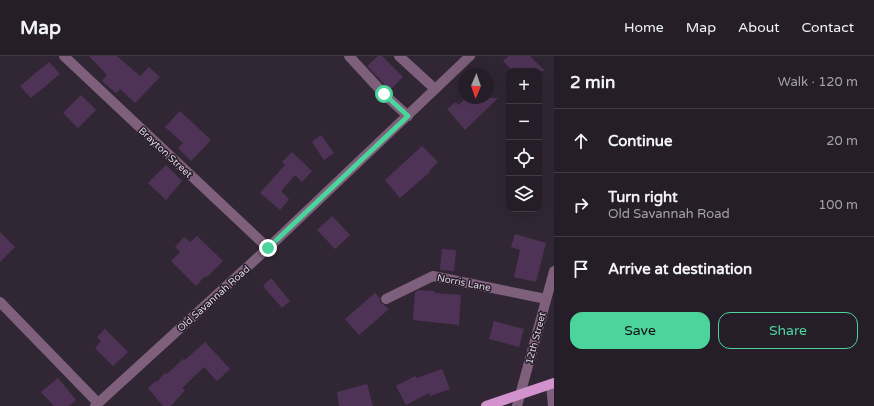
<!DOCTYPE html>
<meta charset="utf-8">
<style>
body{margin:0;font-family:"Varela Round",sans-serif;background:#312a33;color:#f1f3f6}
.controls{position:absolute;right:12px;top:12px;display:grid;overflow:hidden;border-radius:8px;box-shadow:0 4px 16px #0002}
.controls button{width:36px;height:36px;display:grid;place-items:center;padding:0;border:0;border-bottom:1px solid #423b44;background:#251d27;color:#f1f3f6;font:20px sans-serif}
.compass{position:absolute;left:458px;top:12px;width:36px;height:36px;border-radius:50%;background:#251d27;box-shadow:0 4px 16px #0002;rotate:182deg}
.stop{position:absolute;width:12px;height:12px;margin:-9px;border:3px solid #4bd49b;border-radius:50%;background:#fff}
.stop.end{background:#4bd49b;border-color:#fff;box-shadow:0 1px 4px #0008}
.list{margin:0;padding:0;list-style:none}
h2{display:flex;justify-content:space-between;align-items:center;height:52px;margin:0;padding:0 16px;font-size:17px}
h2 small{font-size:13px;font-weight:400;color:#a3a2a7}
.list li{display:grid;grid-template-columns:26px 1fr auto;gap:12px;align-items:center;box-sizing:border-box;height:64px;padding:0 16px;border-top:1px solid #423b44}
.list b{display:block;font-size:15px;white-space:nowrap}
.list p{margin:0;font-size:13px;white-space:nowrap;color:#a3a2a7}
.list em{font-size:13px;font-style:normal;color:#a3a2a7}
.actions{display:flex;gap:8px;padding:12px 16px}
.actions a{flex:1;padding:9px 0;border:1px solid #4bd49b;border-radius:12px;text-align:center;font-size:14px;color:#4bd49b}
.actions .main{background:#4bd49b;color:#111}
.icon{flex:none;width:22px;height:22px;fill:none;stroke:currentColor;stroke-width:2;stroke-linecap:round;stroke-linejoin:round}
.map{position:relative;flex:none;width:554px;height:350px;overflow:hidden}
header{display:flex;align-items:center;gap:24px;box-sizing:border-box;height:56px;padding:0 20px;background:#251d27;border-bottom:1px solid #423b44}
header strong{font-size:19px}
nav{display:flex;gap:22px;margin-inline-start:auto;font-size:14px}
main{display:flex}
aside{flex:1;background:#251d27}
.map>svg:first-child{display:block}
.building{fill:#4f3357}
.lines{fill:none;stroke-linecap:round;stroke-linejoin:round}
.minor{stroke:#7e5f7c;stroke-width:10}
.major{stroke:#d292ce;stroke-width:10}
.route{stroke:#4bd49b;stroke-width:5}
.labels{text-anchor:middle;stroke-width:3;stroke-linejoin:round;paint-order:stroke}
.street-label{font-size:10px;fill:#d9d2db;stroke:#271d2a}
</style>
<header>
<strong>Map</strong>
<nav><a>Home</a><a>Map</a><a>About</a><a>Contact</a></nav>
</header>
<main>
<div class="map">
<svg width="554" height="350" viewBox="0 0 554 350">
<rect width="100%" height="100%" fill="#312734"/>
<g class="building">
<polygon points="89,0 117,0 140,20 149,11 160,21 135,47 120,33 116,37 102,25 107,19"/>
<polygon points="378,0 382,0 403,21 390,34 367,10"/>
<polygon points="509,0 530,0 545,15 513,15 503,5"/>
<polygon points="49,6 60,18 31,42 20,30"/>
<polygon points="81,39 96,54 78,72 63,57"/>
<polygon points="466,42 498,42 465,74 447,53 456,46 458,49"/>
<polygon points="180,55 211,84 191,105 178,92 183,87 165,71"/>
<polygon points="321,79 334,97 324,104 312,86"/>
<polygon points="422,90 438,106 429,115 430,116 400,142 385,124"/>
<polygon points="292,96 312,115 302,126 295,119 281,135 289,143 280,154 260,137 285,109 282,106"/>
<polygon points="166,109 182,125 166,144 148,127"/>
<polygon points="332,160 350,179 335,193 317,174"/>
<polygon points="0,176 15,191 0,206"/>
<polygon points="515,178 546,187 536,226 514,221 520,194 511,191"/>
<polygon points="197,180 223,205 206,222 205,220 196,230 171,205 180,196 175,191 184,181 190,186"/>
<polygon points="442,193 456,194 454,215 440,214"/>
<polygon points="271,222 290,245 282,252 263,230"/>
<polygon points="419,234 435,235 435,237 461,239 459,269 413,264 415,236"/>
<polygon points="375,237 380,242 380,246 389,253 359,279 345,263"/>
<polygon points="494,265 524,273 519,291 489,283"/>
<polygon points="105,273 128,296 113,310 95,292 101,285 97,281"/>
<polygon points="205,286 230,313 217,325 204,311 182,332 185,334 171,350 163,350 148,332 156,325 157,326 165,317 167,318 183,303 185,304"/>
<polygon points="442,313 450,333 430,340 429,337 406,349 396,330 415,320 417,322"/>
<polygon points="58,322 76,344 69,350 54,350 41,336"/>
<polygon points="367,328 373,350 339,350 337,336"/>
</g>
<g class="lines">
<g class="minor">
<polyline points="64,0 268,192"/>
<polyline points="349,0 384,38 408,60"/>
<polyline points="399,0 435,33"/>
<polyline points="386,243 433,220 546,243"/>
<polyline points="0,246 98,347"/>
<polyline points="551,328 553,350"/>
<polyline points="95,350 268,192 470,0"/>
<polyline points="517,350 554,215"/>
</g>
<polyline class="major" points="486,350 554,327"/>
</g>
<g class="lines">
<polyline class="route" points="268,192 408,60 384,38"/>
</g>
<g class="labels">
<g class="street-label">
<text transform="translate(166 96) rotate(43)" y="4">Brayton Street</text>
<text transform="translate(464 226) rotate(11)" y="4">Norris Lane</text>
<text transform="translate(213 242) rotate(-42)" y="4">Old Savannah Road</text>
<text transform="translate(535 282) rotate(-75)" y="4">12th Street</text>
</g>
</g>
</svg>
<div class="controls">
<button>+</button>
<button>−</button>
<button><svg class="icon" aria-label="locate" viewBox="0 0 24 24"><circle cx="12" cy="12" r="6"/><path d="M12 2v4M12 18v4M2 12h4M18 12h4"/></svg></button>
<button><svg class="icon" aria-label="layers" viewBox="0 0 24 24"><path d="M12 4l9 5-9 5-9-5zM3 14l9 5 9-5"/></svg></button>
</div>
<svg class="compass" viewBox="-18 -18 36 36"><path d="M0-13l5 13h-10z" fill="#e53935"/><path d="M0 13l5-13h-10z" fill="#a3a2a7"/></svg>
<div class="stop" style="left:384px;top:38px"></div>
<div class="stop end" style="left:268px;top:192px"></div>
</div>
<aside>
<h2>2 min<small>Walk · 120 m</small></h2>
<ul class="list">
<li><svg class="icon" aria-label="ahead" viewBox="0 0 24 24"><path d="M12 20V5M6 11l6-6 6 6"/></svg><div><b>Continue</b></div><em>20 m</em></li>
<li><svg class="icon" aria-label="right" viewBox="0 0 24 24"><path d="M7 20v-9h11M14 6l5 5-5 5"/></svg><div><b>Turn right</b><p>Old Savannah Road</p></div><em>100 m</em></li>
<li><svg class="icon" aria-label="arrive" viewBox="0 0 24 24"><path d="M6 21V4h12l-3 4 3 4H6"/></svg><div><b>Arrive at destination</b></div></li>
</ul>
<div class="actions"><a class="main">Save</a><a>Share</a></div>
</aside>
</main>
